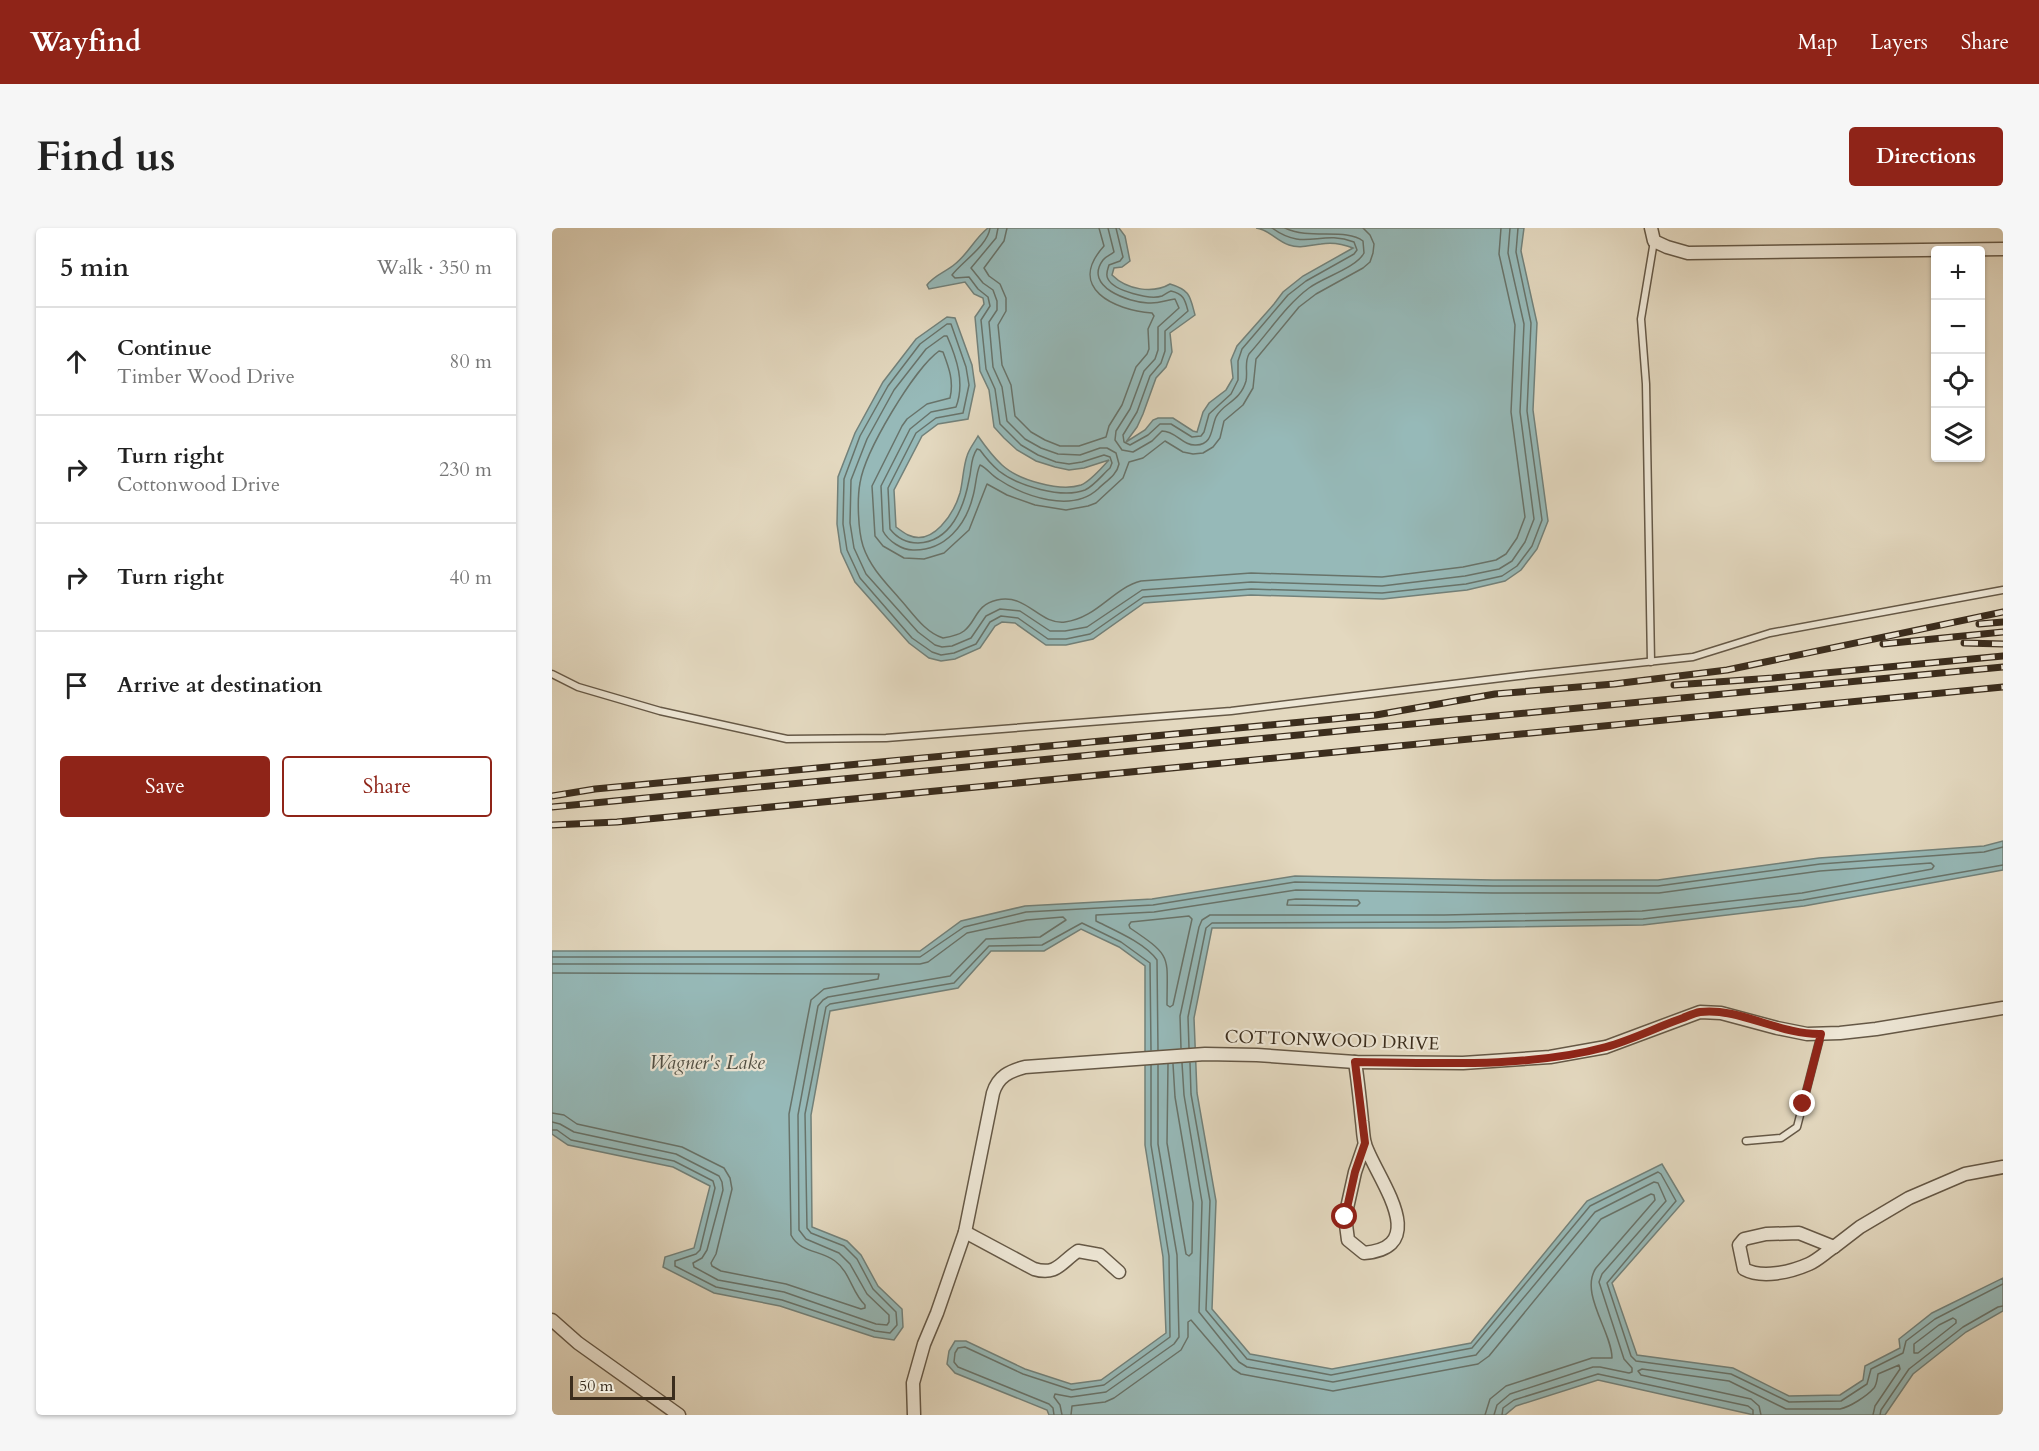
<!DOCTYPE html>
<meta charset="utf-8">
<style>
body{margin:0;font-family:Cardo,serif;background:#f6f6f6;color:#222}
.controls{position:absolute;right:18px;top:18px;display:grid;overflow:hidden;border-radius:6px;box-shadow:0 2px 4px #0004}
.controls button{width:54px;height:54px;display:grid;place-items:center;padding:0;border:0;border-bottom:2px solid #e0e0e0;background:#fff;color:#222;font:30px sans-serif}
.scale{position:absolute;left:18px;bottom:15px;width:105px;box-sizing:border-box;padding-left:6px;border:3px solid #3b2d1d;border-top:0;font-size:16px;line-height:21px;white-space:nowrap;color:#3b2d1d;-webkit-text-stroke:4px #ede6d5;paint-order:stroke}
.stop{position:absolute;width:18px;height:18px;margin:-14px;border:4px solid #8f2418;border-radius:50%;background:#fff}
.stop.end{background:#8f2418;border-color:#fff;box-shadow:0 2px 6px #0008}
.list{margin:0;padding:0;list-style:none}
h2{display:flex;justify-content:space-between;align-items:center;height:78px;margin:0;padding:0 24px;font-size:26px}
h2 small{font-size:20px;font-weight:400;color:#767676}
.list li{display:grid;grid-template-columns:39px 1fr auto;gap:18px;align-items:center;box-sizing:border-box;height:108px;padding:0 24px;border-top:2px solid #e0e0e0}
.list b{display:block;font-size:22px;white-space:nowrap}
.list p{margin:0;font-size:20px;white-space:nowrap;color:#767676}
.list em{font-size:20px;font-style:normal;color:#767676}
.actions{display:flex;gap:12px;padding:18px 24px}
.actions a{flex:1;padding:14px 0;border:2px solid #8f2418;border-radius:6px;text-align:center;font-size:21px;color:#8f2418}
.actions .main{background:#8f2418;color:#fff}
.icon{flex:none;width:33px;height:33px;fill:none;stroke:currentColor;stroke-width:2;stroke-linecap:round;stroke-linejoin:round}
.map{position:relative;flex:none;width:1451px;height:1187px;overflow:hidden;border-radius:6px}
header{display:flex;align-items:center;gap:36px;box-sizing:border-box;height:84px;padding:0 30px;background:#8f2418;color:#fff}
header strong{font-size:28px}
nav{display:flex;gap:33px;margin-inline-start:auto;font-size:21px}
.intro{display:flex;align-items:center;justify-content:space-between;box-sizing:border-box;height:144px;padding:0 36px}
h1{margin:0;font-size:42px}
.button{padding:15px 27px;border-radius:6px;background:#8f2418;color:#fff;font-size:21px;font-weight:700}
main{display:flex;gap:36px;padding:0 36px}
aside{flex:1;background:#fff;border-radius:6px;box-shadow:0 2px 4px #0004}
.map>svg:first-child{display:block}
.water{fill:#96b9b8;stroke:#72817a;stroke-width:1.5}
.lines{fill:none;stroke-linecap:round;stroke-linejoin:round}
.shore{stroke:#68736a;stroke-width:1.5}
.service-casing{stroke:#655846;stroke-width:9}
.minor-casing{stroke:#655846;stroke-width:15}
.service{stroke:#ede6d5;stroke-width:6}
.minor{stroke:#ede6d5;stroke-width:12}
.rail-casing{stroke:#3b2d1d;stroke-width:7}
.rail{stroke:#ede6d5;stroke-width:4.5;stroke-dasharray:14;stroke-linecap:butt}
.route{stroke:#8f2418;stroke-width:8}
.labels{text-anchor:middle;stroke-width:4.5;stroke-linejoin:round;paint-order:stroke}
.street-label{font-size:18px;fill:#3b2d1d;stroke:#ede6d5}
.water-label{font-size:20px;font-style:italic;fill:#525044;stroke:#ede6d5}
</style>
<header>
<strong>Wayfind</strong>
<nav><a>Map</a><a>Layers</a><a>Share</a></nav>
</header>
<div class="intro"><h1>Find us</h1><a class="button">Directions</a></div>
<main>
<aside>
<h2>5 min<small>Walk · 350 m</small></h2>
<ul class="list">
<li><svg class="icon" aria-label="ahead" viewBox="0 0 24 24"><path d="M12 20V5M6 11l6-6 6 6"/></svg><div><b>Continue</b><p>Timber Wood Drive</p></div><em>80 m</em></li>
<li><svg class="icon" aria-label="right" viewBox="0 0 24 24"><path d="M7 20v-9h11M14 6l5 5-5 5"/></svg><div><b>Turn right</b><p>Cottonwood Drive</p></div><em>230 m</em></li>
<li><svg class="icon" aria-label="right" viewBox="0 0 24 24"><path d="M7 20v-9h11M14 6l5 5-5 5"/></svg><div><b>Turn right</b></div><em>40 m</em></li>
<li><svg class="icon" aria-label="arrive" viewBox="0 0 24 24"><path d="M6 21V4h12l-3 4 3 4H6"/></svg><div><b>Arrive at destination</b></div></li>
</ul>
<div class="actions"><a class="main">Save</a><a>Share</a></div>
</aside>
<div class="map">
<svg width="1451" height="1187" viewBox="0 0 1451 1187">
<rect width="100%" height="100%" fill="#e3d8bf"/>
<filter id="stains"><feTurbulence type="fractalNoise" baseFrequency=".00333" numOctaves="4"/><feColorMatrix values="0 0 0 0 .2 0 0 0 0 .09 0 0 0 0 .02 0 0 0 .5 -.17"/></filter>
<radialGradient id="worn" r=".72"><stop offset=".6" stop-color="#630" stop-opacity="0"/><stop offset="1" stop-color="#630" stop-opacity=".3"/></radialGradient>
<g class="water">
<path d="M436,0H567L573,8L578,33L570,39L562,40L560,47C575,62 601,66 618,56C638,62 638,68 643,87L618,105L620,124L614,139L604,150L591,186L585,199L574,214L593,202L601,192L606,190H621L641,203L645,204L651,184L657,175L674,162L681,150L679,132L685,118L722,76L731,64L751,48L801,20C791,16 780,14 769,16C758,17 748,21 737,17C725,13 716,1 704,0H972L969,23L985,95L981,182L996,293L985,321L969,342L953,353L915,362L831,371L699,367L592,375L541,411L514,417H494L463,395L450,394L443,398L428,420L403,431L389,433L377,430L357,415L303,354L289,324L285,296L286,249L303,205L331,154L364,111L395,89L403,90L420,137L423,158L416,191L386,196L370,208L342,262L344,299C348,302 352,305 356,307C381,319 402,285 408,265C411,253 411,240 415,228C417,221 422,215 426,208C433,218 440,228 450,237C466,252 508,264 529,257C539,253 550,239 557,232L532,240L517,242L503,239L484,233L465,222L452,210L442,199L437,162L428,143L423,89L432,76L431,70L422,66L413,54L377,61L375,57C382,47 394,44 403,36C416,26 423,10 436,0Z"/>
<polygon points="1451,613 1451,642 1252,678 1091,697 893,700 660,700 642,790 645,865 664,973 660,1081 698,1126 780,1141 919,1115 1035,973 1110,936 1132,973 1060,1055 1085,1127 1181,1140 1237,1168 1288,1167 1311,1152 1313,1138 1348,1120 1347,1111 1380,1085 1451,1050 1451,1083 1414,1104 1361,1146 1333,1187 1202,1187 1046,1152 964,1178 953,1187 497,1187 495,1182 403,1145 395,1136 397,1123 403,1113 414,1113 473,1141 519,1156 549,1152 614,1105 611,1029 593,917 593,738 567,719 529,701 492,723 439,723 406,760 278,783 259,887 260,999 295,1013 309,1027 326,1058 350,1081 351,1099 342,1112 322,1109 228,1078 162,1065 111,1039 113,1029 142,1020 158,958 121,939 16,917 0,906 0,723 368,723 409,693 473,678 600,671 743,648 941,652 1106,652 1267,630 1432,618"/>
</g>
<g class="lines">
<g class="shore">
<path d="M438,0C436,17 410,34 400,47L403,50L417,49L426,61L436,69L438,78L429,92L434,141L443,161L448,196L469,217L486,227L504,234L517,236L530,234L552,227L558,229L560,235L558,240C551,246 542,258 533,262C510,271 466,258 447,243C440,237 433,229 428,222L425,221C418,231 420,241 417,252C412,279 399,314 366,315C355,315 345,310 338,301L336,260L364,205L384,190L411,185L417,157L414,139L399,96H395L368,116L336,158L308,208L292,251L291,296L295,322L308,350L360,410L380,424L389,427L402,425L424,416L438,394L449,388L466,390L496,411H514L538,406L591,369L699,361L830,365L914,356L950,348L965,338L980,318L990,292L975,183L979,95L964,24L966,0"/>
<path d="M446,0L444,10L419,40L431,55L441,62L445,73V82L437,94L441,139L450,159L455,193L473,211L489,220L506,226L528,227L548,220H555L564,225L567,236C565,247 554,253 546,261C520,285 473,269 446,251C439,247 435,240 428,237C424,245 424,258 421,268C414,297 393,323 361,322C350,322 336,313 331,303L329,258L358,201L379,184L404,179C413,155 405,131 395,108H392L374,121L342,162L315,211L299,252L298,295L302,320L314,346L366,404L383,417L390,419L400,418L419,410L434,388L448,381L468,383L498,403H513L535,399L590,362L699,354L830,358L913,348L947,341L960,333L973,314L982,291L968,184L972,96L956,25L958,0"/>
<path d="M455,0L452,13L432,40L437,48L448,56L454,70V83L446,97L450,137L459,157L463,188L479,204L493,212L508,218H527L554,209L557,198L570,177L584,139L595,126L597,121L596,101L602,88L600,85C562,82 514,60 552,18L547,0"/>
<path d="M556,0L562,24C559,27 554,28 551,32C531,59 577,74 596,75C608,76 613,72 623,71L627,80L606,99V122L603,131L592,143L578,181L564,203L563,212L570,222L581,224L600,213L610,203C624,203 631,218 644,217C661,217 659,200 664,189C671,175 688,174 694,153C696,143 692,135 697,126C717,104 734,77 757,60C772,49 804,40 812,25L811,13C794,0 757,12 733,0"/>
<path d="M564,0L571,29L568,33L557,37C556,41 553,46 556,51C562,63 598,72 610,68C614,66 616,64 619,63C632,66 633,72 636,83L613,103V123L609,135L598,148L585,184L571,207L572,214L578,217L596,207L608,196H619L640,209L649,208L652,204L657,186L679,166L686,152V133L690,121L736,67L754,53L802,26L805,22L802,14C768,1 753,24 720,0"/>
<path d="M811,0L818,7L822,16L821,25L818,34L811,40L764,66L747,79L704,131L701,160L691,177L672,193L668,210L661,219L651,225L641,226L631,224L613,213L591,230L577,234L571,250L544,275L536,278L514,282L483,277L455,267L435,256L417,302L392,325L372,331L352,330L331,318L323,308L320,258L350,198L355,191L375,176L398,170C402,153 397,140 391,124L387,123C362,141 313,223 308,255C305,271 306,302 311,318C318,339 333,354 347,370C360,384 372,404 391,410C397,409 407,407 412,403C425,393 423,377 445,372C475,365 487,397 513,394C545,390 561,360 589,353L699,345L830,349L911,339L944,332L954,326L965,310L973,289L959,184L963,97L947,26L949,0"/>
<polygon points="744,671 806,672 808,675 805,678 735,677 736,672"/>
<path d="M637,688L640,691L621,777L618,779L615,777C615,727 621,729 578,700L577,697L579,694Z"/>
<polyline points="0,729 368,729 412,699 474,684 601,677 743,654 941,658 1106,658 1268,636 1432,624 1451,619"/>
<polyline points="0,736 368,736 376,734 415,705 475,692 511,689 514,692 488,709 434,711 398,748 276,769 271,772 266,778 246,887 247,1002 254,1011 287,1025 298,1036 315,1066 337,1087 337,1094 335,1097 324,1096 232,1064 166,1052 142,1039 141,1035 150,1030 155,1022 171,962 170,954 167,948 124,926 22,904 8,896 0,894"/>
<path d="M0,745L327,746L326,751L272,761L259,772L237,886L239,1007C248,1025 269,1022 283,1033C298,1044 300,1065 313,1077V1080L309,1081L234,1056L169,1043L160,1038L159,1035L164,1026L180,961L178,950L172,940L130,919L25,896L12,887L0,885"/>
<polyline points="637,820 636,789 654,700 660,695 892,694 1091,691 1251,672 1451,637"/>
<path d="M606,822L605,732C593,715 562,702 544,693V687L602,684L744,662L941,665H1107L1268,643L1379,635L1382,638L1380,641L1250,665L1090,683L892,687H658L650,692L647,699L628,788L629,820"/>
<polyline points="630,835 632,867 650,974 647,1084 687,1134 695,1139 781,1154 924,1127 1043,984 1102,954 1106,955 1114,973 1050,1046 1047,1054 1072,1131 1080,1140 1080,1144 1077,1145 1048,1139 1041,1139 958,1166 945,1177 942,1187"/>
<polyline points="638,835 639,866 658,973 654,1082 695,1131 779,1147 920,1120 1038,978 1106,944 1109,946 1124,973 1055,1055 1079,1128 1084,1133 1179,1146 1237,1174 1289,1173 1315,1156 1319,1141 1351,1125 1354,1113 1383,1091 1451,1056"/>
<polyline points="616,836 615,915 634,1026 637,1028 640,1025 641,975 623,869 621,836"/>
<polyline points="0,902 5,902 19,912 122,933 161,953 163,960 148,1022 144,1026 123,1033 123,1038 164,1059 230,1072 323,1103 338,1105 345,1097 344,1084 321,1061 305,1031 292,1018 259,1005 255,1000 253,886 274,779 278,776 402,755 437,718 490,717 530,695 569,714 598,735 599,822"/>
<polygon points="1401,1090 1404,1092 1404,1095 1366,1125 1362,1125 1362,1116 1387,1097"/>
<polyline points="502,1187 501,1180 497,1176 406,1139 402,1134 403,1125 406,1120 413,1119 471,1146 520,1162 552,1157 618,1109 617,1028 599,917 599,837"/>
<polyline points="510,1187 508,1177 502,1169 503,1166 519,1169 554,1164 622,1116 627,1109 625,1027 606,916 606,837"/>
<path d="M519,1187L520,1178L553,1174L562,1170L629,1122L636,1109V1094L639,1092L681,1141L689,1146L781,1163L926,1136L937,1128L1049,991L1099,966L1102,967L1103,972L1044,1040C1027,1065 1060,1104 1060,1130H1040L954,1158L938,1171L933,1187"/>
<polyline points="950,1187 951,1180 962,1172 1046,1146 1196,1178 1201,1182 1201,1187"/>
<path d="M1209,1187L1207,1178L1199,1171L1089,1147L1086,1143L1090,1141L1177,1153L1234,1181H1288C1298,1179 1315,1168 1322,1160C1325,1156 1325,1151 1326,1146L1347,1137L1348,1141L1323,1178L1321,1187"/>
<polyline points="1328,1187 1329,1182 1357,1141 1411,1099 1446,1079 1451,1078"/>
</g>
<g class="service-casing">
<g id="service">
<polyline points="1099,434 1094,156 1089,91 1102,13"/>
<polyline points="0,446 26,459 108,483 235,511 334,510 679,483 966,448 1141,429 1218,405 1451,362"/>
<polyline points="1194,913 1229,910 1245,899 1269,806"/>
</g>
</g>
<g class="minor-casing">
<g id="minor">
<polyline points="1099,0 1102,13 1115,19 1136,25 1451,21"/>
<path d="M803,834C806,853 808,873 810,893C811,900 811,909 813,916C823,948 882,1019 812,1025L796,1012L793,989L803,944L813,915"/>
<path d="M413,1004L482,1041C505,1048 509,1034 526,1023L548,1027L567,1044"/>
<path d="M1247,1005L1282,1019C1274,1024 1266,1032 1257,1036C1239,1044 1210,1051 1192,1041L1187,1017L1192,1011L1214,1006Z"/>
<polyline points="1282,1019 1308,999 1357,970 1413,946 1451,939"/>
<polyline points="0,1092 26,1115 127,1187"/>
<path d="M362,1187L361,1155L372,1116L385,1085L413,1004L441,865C446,848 458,843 473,839L653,826L705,827L803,834L911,835L998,829L1054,819L1148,784L1169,785L1225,800L1255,806L1288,805L1324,801L1451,780"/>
</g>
</g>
<use href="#service" class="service"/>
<use href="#minor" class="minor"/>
<g class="rail-casing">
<g id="rail">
<polyline points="1427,396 1451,394"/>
<polyline points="1412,415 1451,416"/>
<polyline points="1331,416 1451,404"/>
<polyline points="1122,457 1221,450 1451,428"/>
<polyline points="0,568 43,561 824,487 943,466 1062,456 1175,442 1451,384"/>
<polyline points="0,579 1451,439"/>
<polyline points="0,597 65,594 1451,459"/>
</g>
</g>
<use href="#rail" class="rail"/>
</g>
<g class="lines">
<path class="route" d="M793,989L803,944L813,915L803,834C883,835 977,840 1054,819C1080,812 1105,799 1131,790C1136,788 1142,785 1148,784C1186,779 1228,807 1269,806L1251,876"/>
</g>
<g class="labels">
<g class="street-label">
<text transform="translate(780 812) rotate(2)" y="6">COTTONWOOD DRIVE</text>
</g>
<g class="water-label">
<text x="155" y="841">Wagner's Lake</text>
</g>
</g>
<rect width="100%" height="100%" filter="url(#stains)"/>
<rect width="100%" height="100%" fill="url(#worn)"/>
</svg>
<div class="controls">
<button>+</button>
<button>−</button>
<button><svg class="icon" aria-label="locate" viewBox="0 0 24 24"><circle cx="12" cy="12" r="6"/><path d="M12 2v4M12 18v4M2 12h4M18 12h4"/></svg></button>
<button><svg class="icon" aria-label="layers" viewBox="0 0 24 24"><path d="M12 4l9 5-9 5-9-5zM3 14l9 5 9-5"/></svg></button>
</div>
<div class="scale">50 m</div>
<div class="stop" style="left:793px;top:989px"></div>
<div class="stop end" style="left:1251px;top:876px"></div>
</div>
</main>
